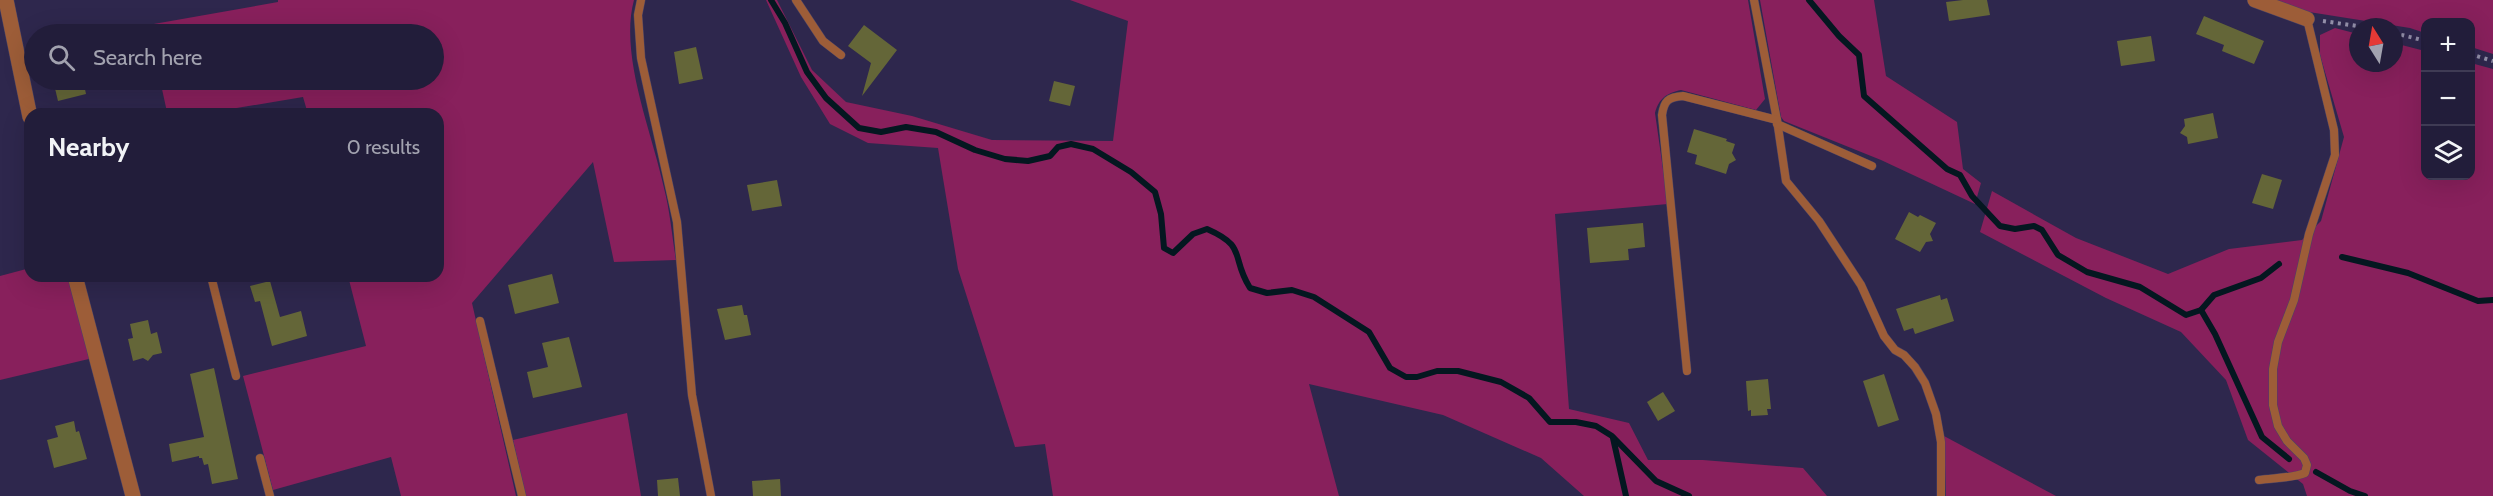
<!DOCTYPE html>
<meta charset="utf-8">
<style>
body{margin:0;font-family:Cabin,sans-serif;background:#2a2642;color:#f1f3f6}
.controls{position:absolute;right:18px;top:18px;display:grid;overflow:hidden;border-radius:12px;box-shadow:0 6px 24px #0002}
.controls button{width:54px;height:54px;display:grid;place-items:center;padding:0;border:0;border-bottom:2px solid #3f3b54;background:#221d3a;color:#f1f3f6;font:30px sans-serif}
.compass{position:absolute;left:2349px;top:18px;width:54px;height:54px;border-radius:50%;background:#221d3a;box-shadow:0 6px 24px #0002;rotate:349deg}
.list{margin:0;padding:0;list-style:none}
h2{display:flex;justify-content:space-between;align-items:center;height:78px;margin:0;padding:0 24px;font-size:26px}
h2 small{font-size:20px;font-weight:400;color:#a2a2af}
.icon{flex:none;width:33px;height:33px;fill:none;stroke:currentColor;stroke-width:2;stroke-linecap:round;stroke-linejoin:round}
.map{position:relative;flex:none;width:2493px;height:496px;overflow:hidden}
.search{position:absolute;background:#221d3a;box-shadow:0 6px 24px #0002;left:24px;top:24px;width:420px;height:66px;display:flex;align-items:center;gap:15px;box-sizing:border-box;padding:0 21px;border-radius:33px;color:#a2a2af;font-size:22px}
.panel{position:absolute;background:#221d3a;box-shadow:0 6px 24px #0002;left:24px;top:108px;width:420px;height:174px;border-radius:18px}
.map>svg:first-child{display:block}
.green{fill:#88205c}
.lines{fill:none;stroke-linecap:round;stroke-linejoin:round}
.stream{stroke:#041720;stroke-width:6}
.building{fill:#646638}
.service-casing{stroke:#494366;stroke-width:9}
.minor-casing{stroke:#494366;stroke-width:16}
.path{stroke:#928ea8;stroke-width:4;stroke-dasharray:3 4.5;stroke-linecap:butt}
.service{stroke:#9d5d38;stroke-width:8}
.minor{stroke:#9d5d38;stroke-width:15}
</style>
<div class="map">
<svg width="2493" height="496" viewBox="0 0 2493 496">
<rect width="100%" height="100%" fill="#2e274d"/>
<g class="green">
<path d="M278,0H634C619,55 652,132 664,188C670,211 672,236 676,260L614,262L593,162L472,303L516,496H401L391,457L273,490L243,376L366,346L348,276H438V114H308L303,97L201,114H159L167,112L160,80H434V34H150L148,25L278,2Z"/>
<path d="M766,0H777L812,70L846,102L912,116L992,140L1113,141L1128,21L1070,0H1748L1765,99L1756,110L1681,90C1667,93 1659,98 1655,113L1668,204L1555,214L1569,409L1629,423L1648,460H1703L1803,468L1827,496H1584L1541,458L1443,415L1309,384L1339,496H1053L1045,444L1015,447L958,269L938,148L868,143L830,124L801,77Z"/>
<polygon points="1760,0 1874,0 1886,76 1957,122 1963,169 1981,183 1975,204 1881,160 1784,121 1781,117"/>
<polygon points="2272,0 2493,0 2493,54 2471,47 2470,22 2426,22 2425,33 2410,28 2309,12"/>
<polygon points="2335,28 2358,34 2358,63 2394,63 2394,43 2425,51 2426,176 2470,176 2471,63 2493,69 2493,496 2307,496 2303,484 2248,440 2226,380 2181,332 2106,298 1980,232 1992,191 2076,238 2168,274 2229,249 2302,240 2321,221 2344,137 2320,55 2320,35"/>
<polygon points="30,268 30,276 69,276 93,358 0,380 0,276"/>
<polygon points="627,413 641,496 526,496 513,440"/>
<polygon points="1944,436 2056,496 1946,496"/>
</g>
<g class="lines">
<g class="stream">
<path d="M771,0L785,23L807,72L826,98L859,128L881,132L906,127L936,132L975,150L1005,159L1028,161L1050,156L1058,147L1071,144L1093,149L1131,172L1155,192L1161,214L1164,248L1173,253L1193,234L1207,229C1248,247 1230,256 1250,288L1267,293L1292,290L1314,297L1369,332L1390,368L1406,377H1417L1437,371H1458L1501,382L1529,398L1550,422H1576L1596,426L1612,436L1656,481L1689,496"/>
<polyline points="1809,0 1839,36 1859,55 1864,96 1947,169 1960,175 1972,196 2000,226 2015,229 2034,226 2042,230 2058,255 2087,272 2140,287 2186,315 2201,310 2214,295 2261,278 2279,264"/>
<polyline points="2342,257 2408,273 2478,301 2493,300"/>
<polyline points="2201,310 2215,334 2262,437 2289,459"/>
<polyline points="1613,438 1626,496"/>
<polyline points="2316,472 2350,491 2365,496"/>
</g>
</g>
<g class="building">
<polygon points="1963,0 1987,0 1990,15 1949,21 1946,2"/>
<polygon points="2204,16 2264,41 2254,64 2222,51 2224,45 2196,34"/>
<polygon points="864,25 897,50 862,96 871,63 848,46"/>
<polygon points="2151,36 2155,61 2121,66 2117,41"/>
<polygon points="696,47 703,79 679,84 674,52"/>
<polygon points="53,80 83,80 86,94 58,101"/>
<polygon points="1054,81 1075,86 1070,106 1049,101"/>
<polygon points="2213,113 2218,138 2188,144 2187,137 2180,133 2185,126 2184,119"/>
<polygon points="1694,129 1727,139 1726,141 1735,144 1732,153 1736,160 1729,164 1726,174 1695,164 1697,155 1687,152"/>
<polygon points="2262,174 2282,180 2273,209 2252,203"/>
<polygon points="777,180 782,206 752,211 747,185"/>
<polygon points="1909,212 1918,217 1920,215 1936,223 1930,234 1933,241 1926,242 1920,252 1895,239"/>
<polygon points="1643,223 1645,247 1628,249 1629,260 1590,263 1587,228"/>
<polygon points="552,274 559,303 515,314 508,285"/>
<polygon points="270,281 280,317 301,311 307,336 272,346 260,301 255,302 250,286"/>
<polygon points="1940,295 1941,300 1947,298 1954,321 1915,334 1913,328 1904,331 1896,309"/>
<polygon points="742,305 744,315 747,315 751,335 725,340 717,309"/>
<polygon points="148,320 151,334 157,332 162,353 153,355 148,361 143,358 133,361 128,339 133,338 130,324"/>
<polygon points="569,337 582,387 533,398 527,372 548,367 542,343"/>
<polygon points="214,368 238,479 212,484 208,464 204,465 202,458 199,458 199,456 172,462 169,444 204,437 190,374"/>
<polygon points="1884,374 1899,420 1878,427 1863,381"/>
<polygon points="1768,379 1771,409 1767,409 1768,415 1751,416 1751,410 1748,411 1746,381"/>
<polygon points="1663,392 1675,411 1658,421 1647,402"/>
<polygon points="74,421 76,432 79,431 87,459 54,468 47,440 58,437 55,426"/>
<polygon points="678,478 680,496 658,496 657,480"/>
<polygon points="780,479 781,496 753,496 752,481"/>
</g>
<g class="lines">
<g class="service-casing">
<g id="service">
<polyline points="641,0 638,15 641,58 677,222 692,395 711,496"/>
<polyline points="796,0 823,41 841,55"/>
<polyline points="1754,0 1777,120 1786,181 1819,221 1861,285 1884,336 1895,350 1904,355 1915,367 1925,383 1936,414 1941,442 1941,496"/>
<polyline points="1777,124 1872,166"/>
<polyline points="211,276 236,376"/>
<polyline points="480,321 522,496"/>
<path d="M1687,371L1662,115C1664,101 1668,97 1683,96L1777,120"/>
<polyline points="260,458 270,496"/>
<path d="M2259,480C2272,478 2294,478 2305,473L2307,465L2304,458L2287,441L2278,426L2273,405V369L2278,342L2294,300L2309,234L2335,155L2334,130L2307,19"/>
</g>
</g>
<g class="minor-casing">
<g id="minor">
<polyline points="6,0 30,117"/>
<polyline points="2255,0 2307,19"/>
<polyline points="75,276 133,496"/>
</g>
</g>
<g class="path">
<polyline points="2323,21 2364,27"/>
<polyline points="2394,33 2426,41"/>
<polyline points="2470,54 2493,61"/>
</g>
<use href="#service" class="service"/>
<use href="#minor" class="minor"/>
</g>
</svg>
<div class="controls">
<button>+</button>
<button>−</button>
<button><svg class="icon" aria-label="layers" viewBox="0 0 24 24"><path d="M12 4l9 5-9 5-9-5zM3 14l9 5 9-5"/></svg></button>
</div>
<svg class="compass" viewBox="-18 -18 36 36"><path d="M0-13l5 13h-10z" fill="#e53935"/><path d="M0 13l5-13h-10z" fill="#a2a2af"/></svg>
<div class="search"><svg class="icon" aria-label="search" viewBox="0 0 24 24"><circle cx="10" cy="10" r="6"/><path d="M15 15l6 6"/></svg>Search here</div>
<section class="panel">
<h2>Nearby<small>0 results</small></h2>
<ul class="list">
</ul>
</section>
</div>
